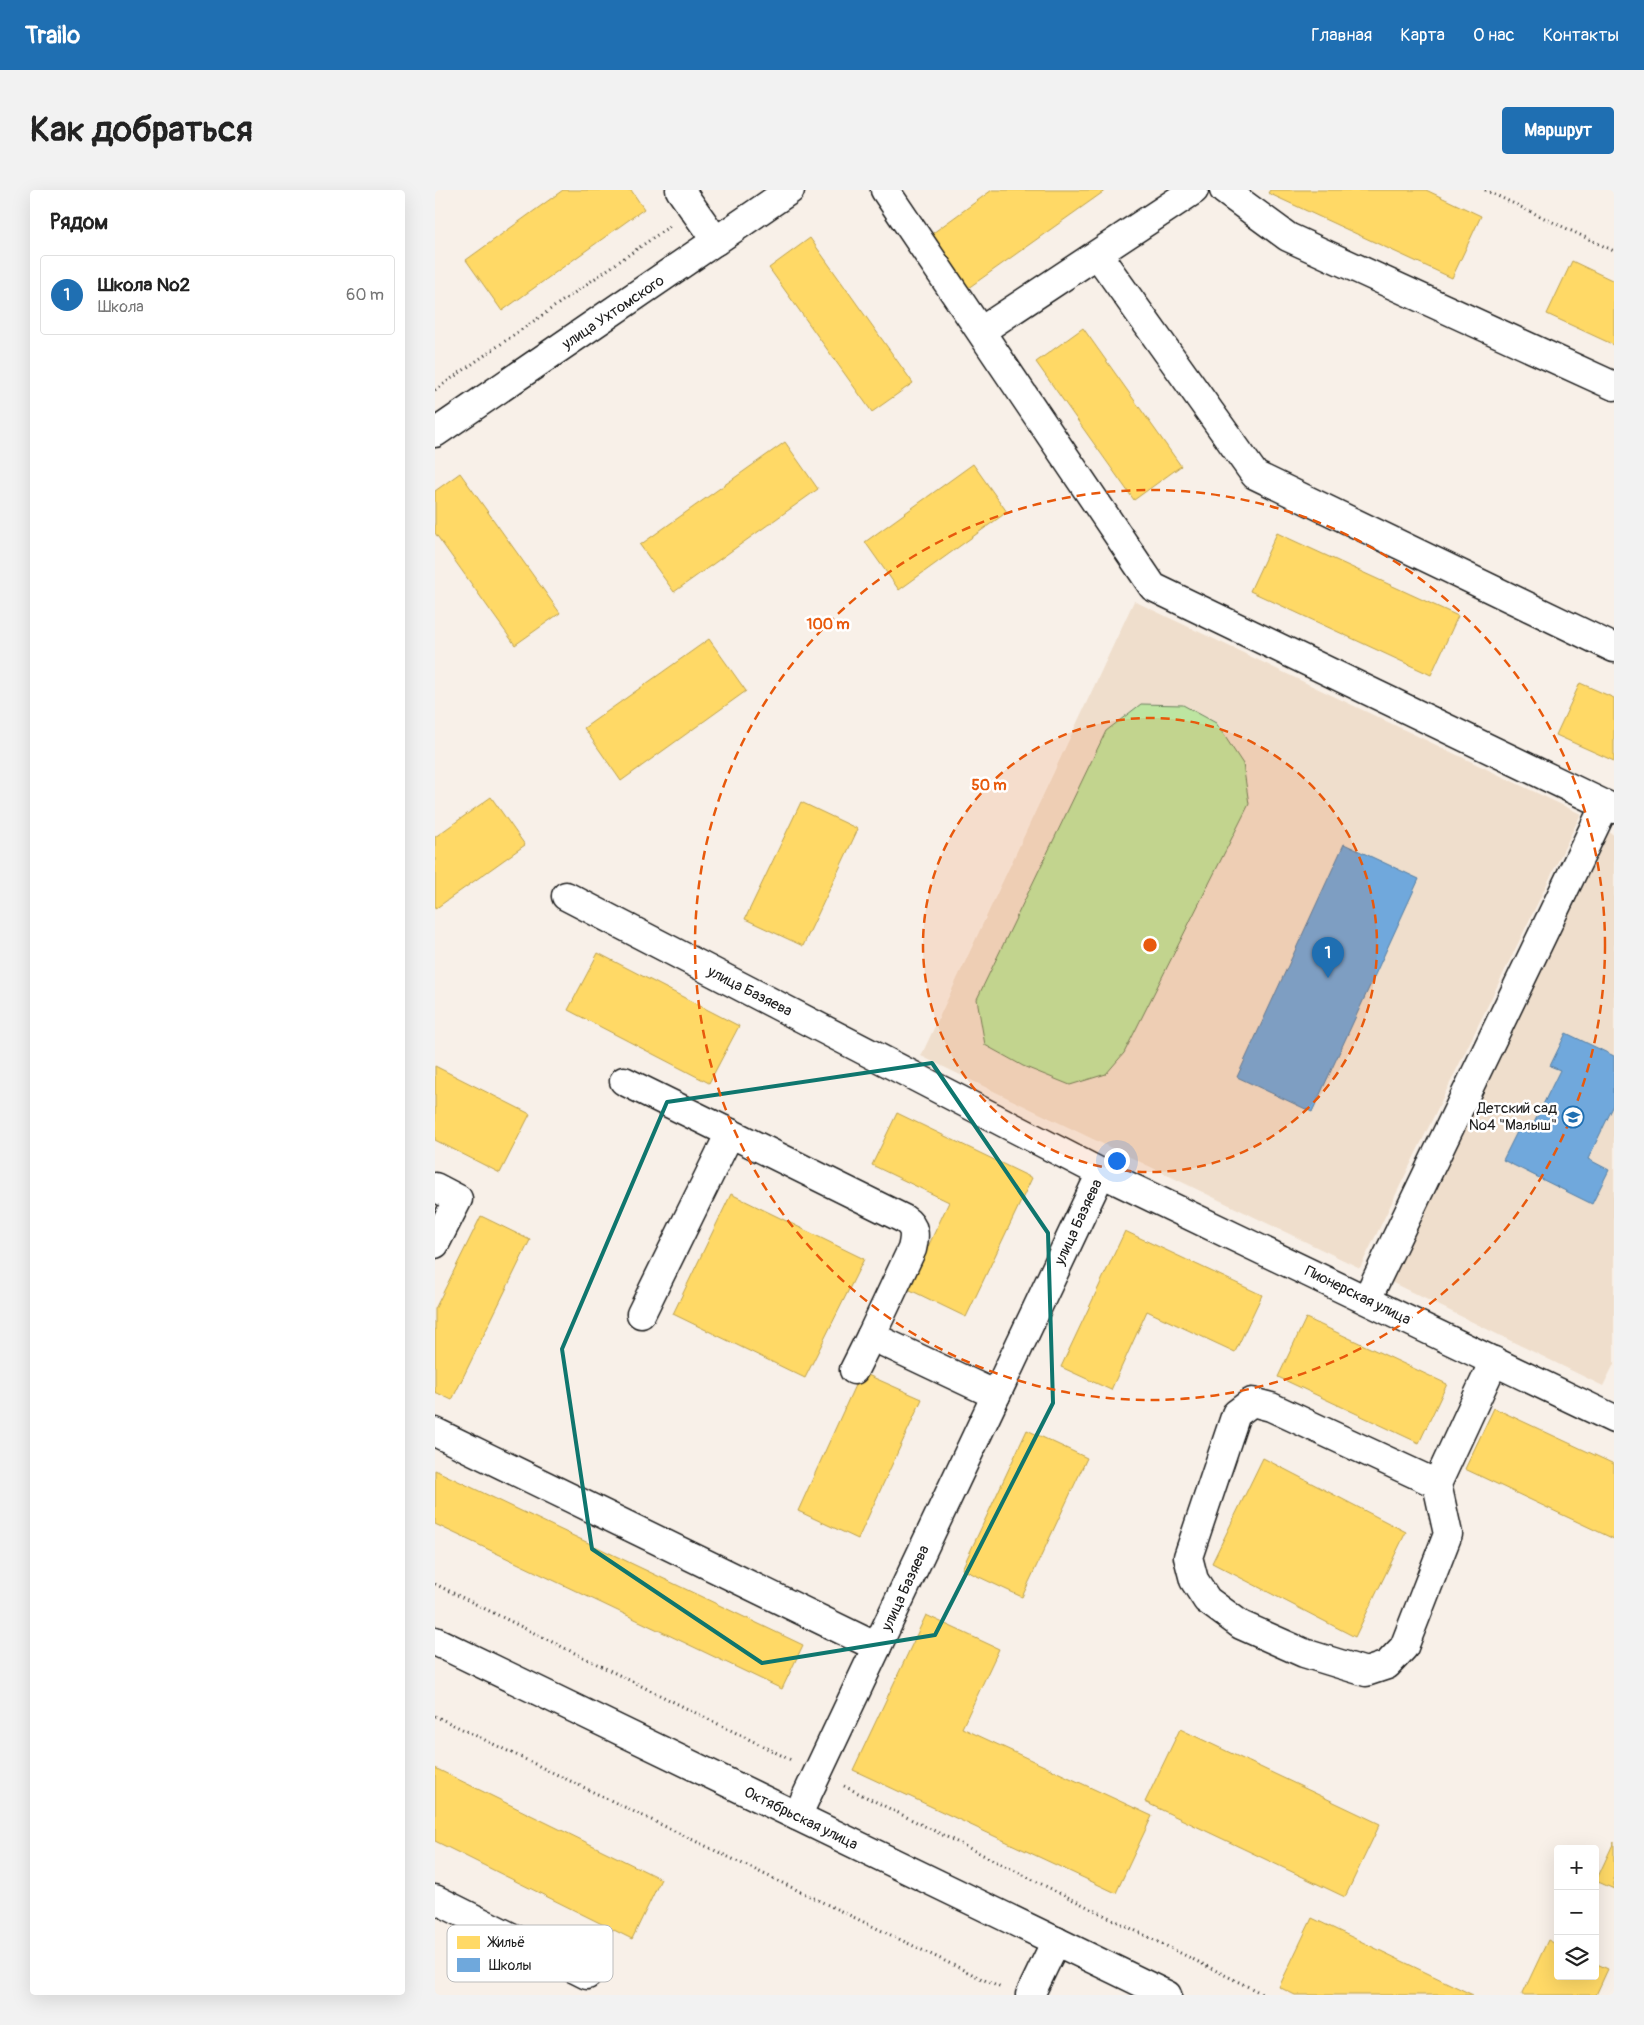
<!DOCTYPE html>
<html lang="ru">
<meta charset="utf-8">
<style>
body{margin:0;font-family:Pangolin,sans-serif;background:#f2f2f2;color:#222}
.controls{position:absolute;right:15px;bottom:15px;display:grid;overflow:hidden;border-radius:5px;box-shadow:0 5px 20px #0002}
.controls button{width:45px;height:45px;display:grid;place-items:center;padding:0;border:0;border-bottom:1px solid #e0e0e0;background:#fff;color:#222;font:25px sans-serif}
.you{position:absolute;left:681px;top:970px;width:18px;height:18px;margin:-12px;border:4px solid #fff;border-radius:50%;background:#1a73e8;box-shadow:0 0 0 8px #1a73e833}
.badge{display:grid;place-items:center;width:32px;height:32px;border-radius:50%;background:#1f6fb2;color:#fff;font-size:16px;font-weight:700}
.pin{position:absolute;translate:-50% -41px;filter:drop-shadow(0 1px 2px #0008)}
.pin::after{content:'';position:absolute;top:26px;width:18px;height:15px;background:inherit;clip-path:polygon(0 0,100% 0,50% 100%)}
.list{margin:0;padding:0;list-style:none}
h2{display:flex;justify-content:space-between;align-items:center;height:65px;margin:0;padding:0 20px;font-size:21px}
h2 small{font-size:16px;font-weight:400;color:#767676}
.list li{display:grid;grid-template-columns:32px 1fr auto;gap:15px;align-items:center;box-sizing:border-box;height:80px;margin:0 10px 10px;padding:0 10px;border:1px solid #e0e0e0;border-radius:5px}
.list b{display:block;font-size:19px;white-space:nowrap}
.list p{margin:0;font-size:16px;white-space:nowrap;color:#767676}
.list em{font-size:16px;font-style:normal;color:#767676}
.icon{flex:none;width:28px;height:28px;fill:none;stroke:currentColor;stroke-width:2;stroke-linecap:round;stroke-linejoin:round}
.map{position:relative;flex:none;width:1179px;height:1805px;overflow:hidden;border-radius:5px}
header{display:flex;align-items:center;gap:30px;box-sizing:border-box;height:70px;padding:0 25px;background:#1f6fb2;color:#fff}
header strong{font-size:24px}
nav{display:flex;gap:28px;margin-inline-start:auto;font-size:18px}
.intro{display:flex;align-items:center;justify-content:space-between;box-sizing:border-box;height:120px;padding:0 30px}
h1{margin:0;font-size:35px}
.button{padding:12px 22px;border-radius:5px;background:#1f6fb2;color:#fff;font-size:18px;font-weight:700}
main{display:flex;gap:30px;padding:0 30px}
aside{flex:1;background:#fff;border-radius:5px;box-shadow:0 5px 20px #0002}
.map>svg:first-child{display:block}
.built{fill:#efdecc}
.green{fill:#bde5a1;stroke:#6c805e}
.homes{fill:#ffd966;stroke:#bba050}
.schools{fill:#6fa8dc;stroke:#567ea2}
.lines{fill:none;stroke-linecap:round;stroke-linejoin:round}
.minor-casing{stroke:#1c1c1c;stroke-width:31}
.path{stroke:#1c1c1c;stroke-width:3;stroke-dasharray:1 4;stroke-linecap:butt}
.minor{stroke:#fff;stroke-width:28}
.marked{fill:none;stroke:#0f766e;stroke-width:4;stroke-linejoin:round}
.ring{fill:none;stroke:#e8590c;stroke-width:2.5;stroke-dasharray:9 6}
.labels{text-anchor:middle;stroke-width:5;stroke-linejoin:round;paint-order:stroke}
.street-label{font-size:15px;fill:#1c1c1c;stroke:#fff}
.poi-label{font-size:15px;fill:#1c1c1c;stroke:#fff;text-anchor:end}
.key{fill:#fff;stroke:#bbb;stroke-width:1}
.key-label{font-size:14px;fill:#1c1c1c}
.centre{fill:#e8590c;stroke:#fff;stroke-width:2.5}
.ring-label{font-size:15px;text-anchor:middle;font-weight:bold;fill:#e8590c;stroke:#fff;stroke-width:5;stroke-linejoin:round;paint-order:stroke}
</style>
<header>
<strong>Trailo</strong>
<nav><a>Главная</a><a>Карта</a><a>О нас</a><a>Контакты</a></nav>
</header>
<div class="intro"><h1>Как добраться</h1><a class="button">Маршрут</a></div>
<main>
<aside>
<h2>Рядом<small></small></h2>
<ul class="list">
<li><span class="badge">1</span><div><b>Школа №2</b><p>Школа</p></div><em>60 m</em></li>
</ul>
</aside>
<div class="map">
<svg width="1179" height="1805" viewBox="0 0 1179 1805">
<rect width="100%" height="100%" fill="#f8f0e8"/>
<filter id="ink" filterUnits="userSpaceOnUse"><feTurbulence type="fractalNoise" baseFrequency=".02" numOctaves="2"/><feDisplacementMap in="SourceGraphic" scale="10" xChannelSelector="R" yChannelSelector="G"/><feConvolveMatrix kernelMatrix="1 2 1 2 8 2 1 2 1" color-interpolation-filters="sRGB"/></filter>
<g filter="url(#ink)">
<g class="built">
<polygon points="699,411 1146,624 925,1078 486,866"/>
<polygon points="1174,642 1179,645 1179,1174 1168,1196 954,1091"/>
</g>
<polygon class="green" points="706,514 748,515 781,533 808,574 814,614 689,863 671,884 635,895 588,876 550,855 542,809 671,541"/>
<g class="homes">
<polygon points="128,0 196,0 209,19 67,121 31,70"/>
<polygon points="557,0 671,0 529,101 491,48"/>
<polygon points="835,0 991,0 1046,26 1017,88 833,3"/>
<polygon points="375,48 478,193 437,222 334,78"/>
<polygon points="1137,71 1179,91 1179,155 1112,124"/>
<polygon points="648,138 746,276 699,310 601,172"/>
<polygon points="350,252 383,299 239,402 205,355"/>
<polygon points="538,274 572,322 464,400 430,352"/>
<polygon points="25,283 125,423 80,455 0,343 0,301"/>
<polygon points="842,343 1023,426 996,485 815,401"/>
<polygon points="274,449 311,501 186,591 149,538"/>
<polygon points="1145,493 1179,508 1179,571 1121,545"/>
<polygon points="56,607 90,655 0,719 0,647"/>
<polygon points="366,612 423,639 368,756 310,729"/>
<polygon points="163,763 304,836 274,893 133,820"/>
<polygon points="0,876 95,924 65,983 0,950"/>
<polygon points="462,923 597,988 531,1127 473,1099 514,1012 437,975"/>
<polygon points="296,1004 429,1069 370,1188 238,1124"/>
<polygon points="46,1026 95,1050 17,1210 0,1202 0,1119"/>
<polygon points="690,1041 827,1105 800,1162 712,1121 676,1200 626,1177"/>
<polygon points="871,1128 1012,1194 984,1253 843,1187"/>
<polygon points="426,1182 487,1209 423,1349 363,1321"/>
<polygon points="1059,1218 1179,1274 1179,1349 1030,1279"/>
<polygon points="592,1240 652,1268 587,1407 527,1379"/>
<polygon points="828,1268 971,1342 920,1447 777,1373"/>
<polygon points="0,1280 368,1455 347,1499 0,1334"/>
<polygon points="491,1425 564,1459 527,1538 717,1626 681,1703 418,1580"/>
<polygon points="745,1539 945,1634 910,1707 710,1612"/>
<polygon points="0,1578 226,1689 197,1749 0,1651"/>
<polygon points="1179,1652 1179,1699 1161,1691"/>
<polygon points="877,1728 1038,1805 860,1805 844,1797"/>
<polygon points="1113,1750 1123,1755 1123,1786 1160,1786 1160,1773 1173,1779 1161,1805 1087,1805"/>
</g>
<g class="schools">
<polygon points="909,654 984,689 877,922 802,887"/>
<polygon points="1131,843 1179,866 1179,915 1153,969 1174,980 1157,1014 1068,970 1084,938 1094,943 1125,880 1115,876"/>
</g>
<g class="lines">
<g class="minor-casing">
<g id="minor">
<polyline points="245,0 281,51"/>
<polyline points="450,0 718,397 1179,619"/>
<polyline points="789,0 853,47 1179,196"/>
<polyline points="663,65 820,285 1179,458"/>
<polyline points="546,141 759,0"/>
<polyline points="0,243 355,0"/>
<polyline points="131,706 666,983 362,1626"/>
<polyline points="189,891 295,943"/>
<polyline points="666,983 1179,1229"/>
<polyline points="0,997 23,1009 0,1054"/>
<polyline points="932,1109 1170,615"/>
<path d="M206,1124L295,943L469,1029C481,1037 480,1046 477,1059L436,1146L561,1205"/>
<polyline points="419,1180 436,1146"/>
<polyline points="0,1242 442,1457"/>
<polyline points="1002,1294 836,1217 817,1212 801,1224 753,1367 759,1390 772,1410 806,1435 869,1463 931,1482 952,1475 969,1457 1013,1344 1002,1294 1059,1171"/>
<polyline points="0,1451 732,1805"/>
<polyline points="0,1709 152,1785"/>
<polyline points="595,1805 621,1751"/>
</g>
</g>
<g class="path">
<polyline points="1050,0 1179,61"/>
<polyline points="0,200 235,36"/>
<polyline points="0,1394 356,1570"/>
<polyline points="0,1526 566,1798"/>
<polyline points="409,1596 830,1805"/>
</g>
<use href="#minor" class="minor"/>
</g>
</g>
<path class="marked" d="M497,873L613,1043L618,1213L500,1445L327,1473L157,1359L127,1159L232,912Z"/>
<circle cx="715" cy="755" r="227" fill="#e8590c" fill-opacity=".12"/>
<g class="ring">
<circle cx="715" cy="755" r="227"/>
<circle cx="715" cy="755" r="455"/>
</g>
<defs>
<g id="school-ring" transform="scale(1.125)"><circle r="9.5" fill="#fff" stroke="#1f6fb2" stroke-width="1.5"/><path d="M0-5L7-2L0 1L-7-2ZM-4 1L0 2.5L4 1V4Q0 6-4 4Z" fill="#1f6fb2"/></g>
</defs>
<g fill-rule="evenodd">
<use href="#school-ring" x="1138" y="927"/>
</g>
<g class="labels">
<g class="street-label">
<text transform="translate(178 122) rotate(-34)" y="5">улица Ухтомского</text>
<text transform="translate(315 801) rotate(27)" y="5">улица Базяева</text>
<text transform="translate(643 1032) rotate(-65)" y="5">улица Базяева</text>
<text transform="translate(923 1105) rotate(26)" y="5">Пионерская улица</text>
<text transform="translate(470 1398) rotate(-65)" y="5">улица Базяева</text>
<text transform="translate(366 1628) rotate(26)" y="5">Октябрьская улица</text>
</g>
<g class="poi-label">
<text x="1122" y="923">Детский сад<tspan x="1122" dy="17">№4 "Малыш"</tspan></text>
</g>
</g>
<rect x="12" y="1735" width="166" height="57" rx="8" class="key"/>
<rect x="22" y="1746" width="23" height="13" fill="#ffd966"/>
<rect x="22" y="1768" width="23" height="14" fill="#6fa8dc"/>
<g class="key-label">
<text x="54" y="1757">Жильё</text>
<text x="54" y="1780">Школы</text>
</g>
<circle cx="715" cy="755" r="8" class="centre"/>
<g class="ring-label">
<text x="393" y="439">100 m</text>
<text x="554" y="600">50 m</text>
</g>
</svg>
<div class="controls">
<button>+</button>
<button>−</button>
<button><svg class="icon" aria-label="layers" viewBox="0 0 24 24"><path d="M12 4l9 5-9 5-9-5zM3 14l9 5 9-5"/></svg></button>
</div>
<div class="you"></div>
<div class="pin badge" style="left:893px;top:788px">1</div>
</div>
</main>
